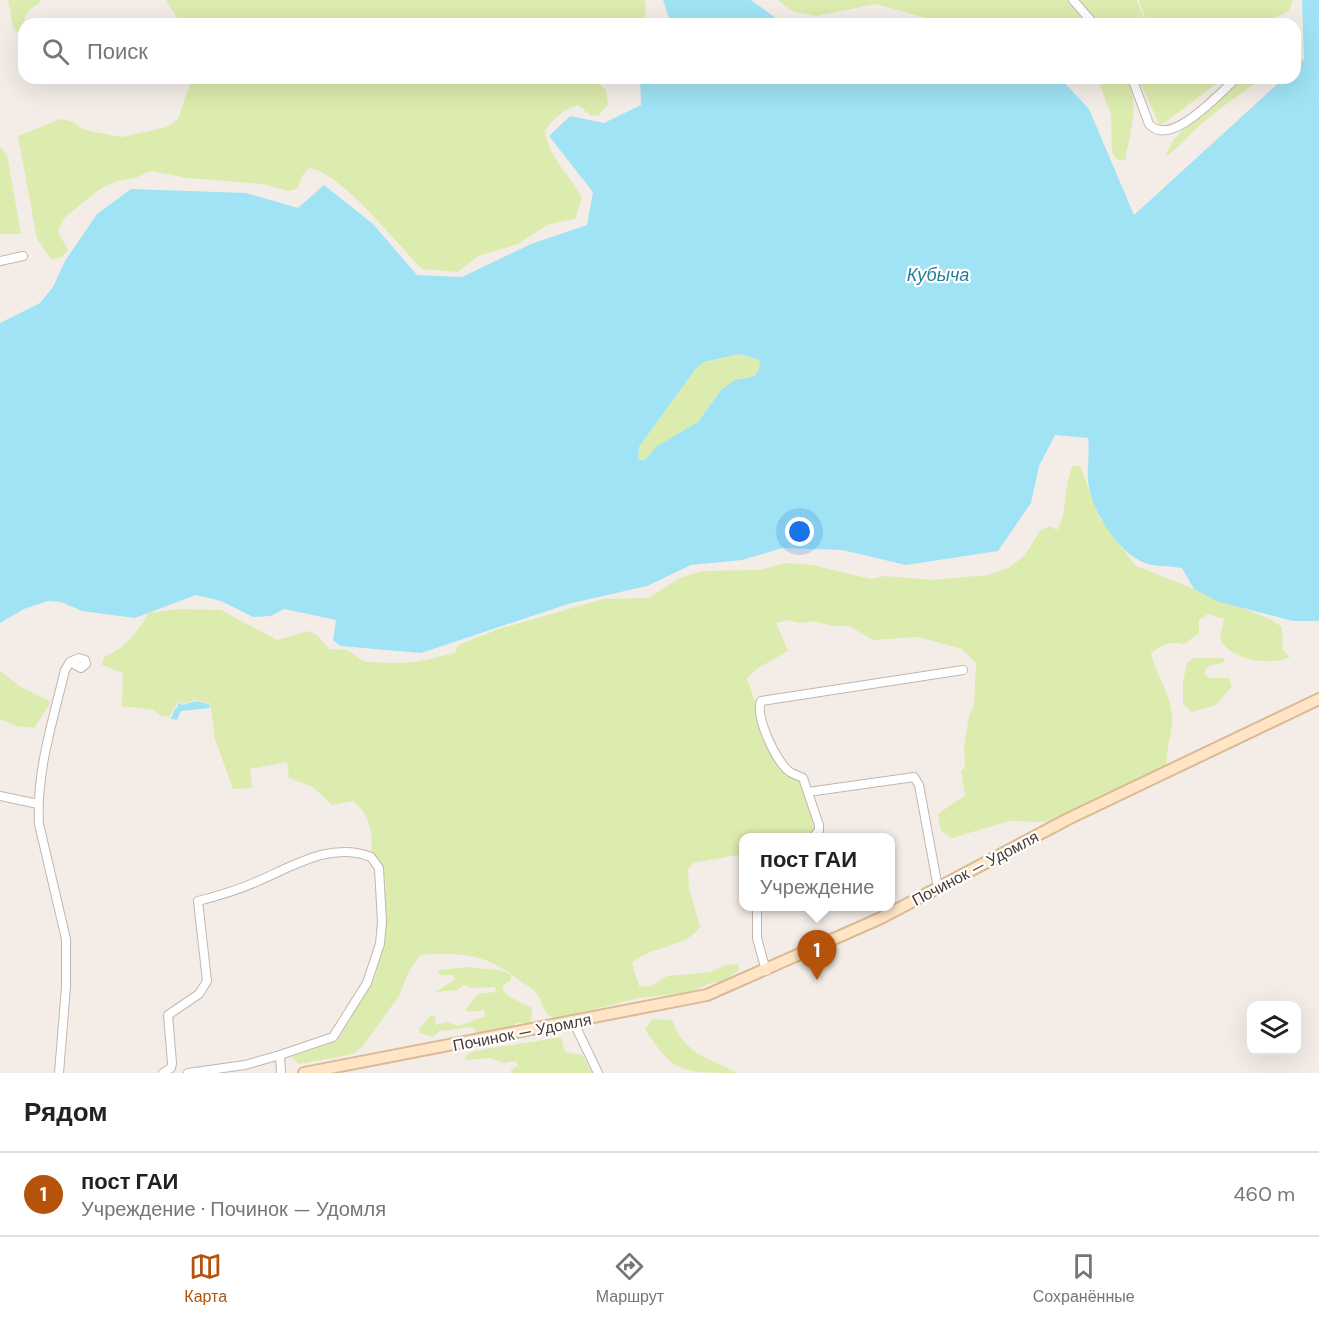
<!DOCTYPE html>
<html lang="ru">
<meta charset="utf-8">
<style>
body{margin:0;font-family:"DM Sans",sans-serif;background:#f2f2f2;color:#222}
.controls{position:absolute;right:18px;bottom:18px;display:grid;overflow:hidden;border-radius:12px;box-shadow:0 6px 24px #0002}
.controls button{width:54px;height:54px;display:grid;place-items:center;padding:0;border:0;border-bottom:2px solid #e0e0e0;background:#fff;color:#222;font:30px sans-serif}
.you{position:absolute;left:800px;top:532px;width:21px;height:21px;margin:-15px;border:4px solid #fff;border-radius:50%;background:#1a73e8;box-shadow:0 0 0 9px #1a73e833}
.badge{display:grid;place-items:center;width:39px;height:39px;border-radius:50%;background:#b45309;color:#fff;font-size:20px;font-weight:700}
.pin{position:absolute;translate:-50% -50px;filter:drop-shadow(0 2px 3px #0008)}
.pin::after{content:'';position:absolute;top:32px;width:21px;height:18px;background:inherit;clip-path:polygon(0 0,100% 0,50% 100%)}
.popup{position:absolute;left:739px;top:833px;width:156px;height:78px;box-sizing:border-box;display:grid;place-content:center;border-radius:12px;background:#fff;filter:drop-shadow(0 2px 4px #0005);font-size:20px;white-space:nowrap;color:#767676}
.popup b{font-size:22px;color:#222}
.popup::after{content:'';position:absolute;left:50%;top:100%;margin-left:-12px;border:12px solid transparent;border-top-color:#fff}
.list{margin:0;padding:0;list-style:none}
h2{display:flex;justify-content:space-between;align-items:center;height:78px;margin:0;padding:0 24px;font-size:26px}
h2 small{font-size:20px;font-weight:400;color:#767676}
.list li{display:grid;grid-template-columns:39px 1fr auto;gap:18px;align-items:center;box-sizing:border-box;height:84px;padding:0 24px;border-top:2px solid #e0e0e0}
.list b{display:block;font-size:22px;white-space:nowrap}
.list p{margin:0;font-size:20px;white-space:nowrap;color:#767676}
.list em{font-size:20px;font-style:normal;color:#767676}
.icon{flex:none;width:33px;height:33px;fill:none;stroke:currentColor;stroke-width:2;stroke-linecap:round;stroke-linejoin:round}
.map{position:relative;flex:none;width:1319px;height:1073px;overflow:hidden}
.search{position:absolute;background:#fff;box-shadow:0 6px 24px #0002;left:18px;right:18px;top:18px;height:66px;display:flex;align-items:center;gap:15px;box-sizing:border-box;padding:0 21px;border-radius:18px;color:#767676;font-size:22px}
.sheet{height:162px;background:#fff}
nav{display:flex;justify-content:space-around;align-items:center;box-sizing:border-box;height:84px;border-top:2px solid #e0e0e0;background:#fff;font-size:16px;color:#767676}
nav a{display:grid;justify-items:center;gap:3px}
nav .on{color:#b45309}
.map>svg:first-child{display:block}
.green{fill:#dcebae}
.water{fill:#a0e3f4;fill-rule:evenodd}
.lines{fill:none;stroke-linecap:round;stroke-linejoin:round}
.minor-casing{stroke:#c3b6ac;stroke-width:10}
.secondary-casing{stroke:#daba96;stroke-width:14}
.minor{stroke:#fff;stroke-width:8}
.secondary{stroke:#ffe5c6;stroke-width:10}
.labels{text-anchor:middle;stroke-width:4.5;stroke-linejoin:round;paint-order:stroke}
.street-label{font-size:16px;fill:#483d35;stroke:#fff}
.water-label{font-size:18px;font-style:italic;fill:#247f97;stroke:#fff}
</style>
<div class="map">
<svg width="1319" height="1073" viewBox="0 0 1319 1073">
<rect width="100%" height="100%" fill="#f4ede7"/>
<g class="green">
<path d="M8,0H40L39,4C22,11 24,20 24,35H20L13,27Z"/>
<path d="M166,0H645C647,9 646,16 642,24H181Z"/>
<polygon points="777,0 1137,0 1146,24 1045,24 1028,19 994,24 947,24 876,4 817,16 795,12"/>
<polygon points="1139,0 1293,0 1289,11 1261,24 1147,24"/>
<path d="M192,78H601L600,85L606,90L608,104L599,115L591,116L578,105C565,109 552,119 545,131C549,159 570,174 582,198L575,219L549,224L518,244L478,256L458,272L422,269C398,245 341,172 309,168L302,176L298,188L289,191L262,184L188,178L151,171L135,178L117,181L100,189L63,219L58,232L68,250L62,257L52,260L37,239L18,136L61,119L71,121L84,130L122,137L167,127L178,119Z"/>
<path d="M1097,78H1127C1140,104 1130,133 1125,161L1116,159L1112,151L1111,114Z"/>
<polygon points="1138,78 1166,78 1167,81 1224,78 1160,126"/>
<path d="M1232,78H1263C1241,93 1220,108 1199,126C1187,136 1179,148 1165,157L1173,140L1204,110L1209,96Z"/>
<polygon points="0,147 7,155 21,234 0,234"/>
<polygon points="740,354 759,360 760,367 755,376 739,379 721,390 698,422 657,446 645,460 638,460 639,447 696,368 702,363"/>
<path d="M1073,466H1080L1100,519L1136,566L1270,619L1282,627L1283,650L1290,657C1270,666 1231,661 1220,639L1224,619L1208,614L1199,620V633L1184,644C1169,641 1163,644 1151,653C1156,675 1170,692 1172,715C1174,733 1165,747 1167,765L1047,822L1009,821L952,838L941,831L938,814L965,795L961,771L965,768L964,746L969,717L974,705L976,663L962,649L918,637L873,640L849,626H833L813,621L800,623L787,620L776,623L788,651L758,668L747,678L773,757L782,770L804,782L818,825L816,833L805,837L744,838L743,854L693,863L688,870L689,888L700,927C685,949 651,945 632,963L639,986L650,987L667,976L711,972L726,965L738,964L739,970L725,981L711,983L688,993L638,998L555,1019C540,1010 545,1006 537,994C534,989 528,986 523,983C487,954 466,952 420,955L408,973L399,996L362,1047L353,1054L299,1064L291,1057L337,1041L375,978L385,931L383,904L386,886L382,865L371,853C374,834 369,813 353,801L332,805L313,787L289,778L287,762L250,769L252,788L233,789L215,739L210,703L196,700L182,704L179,700L169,717L161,716L153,710L122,706L123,673L102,665L104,657C126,648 137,632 149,613L177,609L221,610L277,640L309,631L318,636L329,649L347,650L365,662L398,663L416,662L455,653L458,645L499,629L603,599L648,598L680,578L702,571L758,570L787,563L812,565L871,579L885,576L932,580L988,575L1009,568L1025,555L1040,531L1049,526L1057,530C1069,510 1062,488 1073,466Z"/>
<polygon points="1195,658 1224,658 1224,662 1207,667 1204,673 1208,678 1229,678 1232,686 1216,705 1192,712 1183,704 1183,683 1187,662"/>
<polygon points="0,668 0,671 19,686 51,702 34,728 16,726 0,719"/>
<path d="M468,967C483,970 498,967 511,975V980L503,986V990L508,996L532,1008L531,1023H516L512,1028L479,1035L472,1027L440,1031L433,1037L420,1033L419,1029L431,1015L436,1017L435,1025L447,1022L458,1026L485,1016L484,1010L470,1012L465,1010L478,994L495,992L496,987L471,988L464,985L457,990L435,992L456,979L453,975H440L438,970Z"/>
<path d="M653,1019L672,1020C686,1056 706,1056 737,1073C682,1073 673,1073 645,1029Z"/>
<polygon points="561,1037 565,1052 582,1055 592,1073 511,1073 511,1070 518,1066 516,1061 504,1063 490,1058 468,1060 465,1058 467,1054 475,1051"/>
</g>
<g class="water">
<polygon points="663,0 751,0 784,24 671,24"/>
<path d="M1302,0H1319V621H1293L1219,602L1194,589L1182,568C1171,566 1156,567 1145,563C1118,553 1090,509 1088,480C1087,467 1090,453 1088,438L1055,435L1039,466L1031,503L998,551L906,565L842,550L783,548L742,560L691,565L647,586L568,604L421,653L340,646L333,640L336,620L284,609L271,616L253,617L221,601L196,595L135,618L82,611L61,602L48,601L24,609L0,623V323L40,303L53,287L65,261L97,214L131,189L246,193L298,208L324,185L373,224L417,275L462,277L531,244L587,225L593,192L549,136L570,116L604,123L641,105L640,78H1060L1089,109L1134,215L1284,78H1295V68L1304,59ZM740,354L759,360L760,367L755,376L735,380L721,390L698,422L657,446L645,460H638L639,447L696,368L704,362Z"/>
<polygon points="197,701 209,704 210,708 181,711 177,720 171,719 175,709 178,707 178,702 182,705"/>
</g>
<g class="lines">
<g class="minor-casing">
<g id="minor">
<polyline points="1073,0 1094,24"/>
<path d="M1132,78L1149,124C1171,149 1219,93 1237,78"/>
<polyline points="0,261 23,256"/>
<polyline points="808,792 914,777 919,785 938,888"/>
<polyline points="0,796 38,804"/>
<path d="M812,838L819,831V825L803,778C799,776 793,774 790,772C776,762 755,717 761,701L963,670"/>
<polyline points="757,906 757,938 766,971"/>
<polyline points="574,1023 598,1073"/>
<path d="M59,1073L66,987V939L39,824C36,772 53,720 65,670L70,662L79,658L85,660L86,664L81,668L70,662"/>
<path d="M163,1073L171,1068L172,1063L168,1015L199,994L207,981L198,901C218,896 238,890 256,882C292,867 330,841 371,857L379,868L382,922L380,944L367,983L333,1037L280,1055"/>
<polyline points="188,1073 245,1065 280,1055 281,1073"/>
</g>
</g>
<g class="secondary-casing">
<polyline id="secondary" points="304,1073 707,995 881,918 1068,819 1319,699"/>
</g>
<use href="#minor" class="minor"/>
<use href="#secondary" class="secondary"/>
</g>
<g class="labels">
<g class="street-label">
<text transform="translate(975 868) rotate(-28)" y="6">Починок — Удомля</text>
<text transform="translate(522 1032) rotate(-11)" y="6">Починок — Удомля</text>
</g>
<g class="water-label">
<text x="938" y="281">Кубыча</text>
</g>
</g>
</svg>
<div class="controls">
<button><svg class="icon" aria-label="layers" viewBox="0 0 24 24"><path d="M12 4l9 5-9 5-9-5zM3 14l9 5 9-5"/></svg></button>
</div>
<div class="you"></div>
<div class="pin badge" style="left:817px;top:980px">1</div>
<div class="popup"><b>пост ГАИ</b>Учреждение</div>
<div class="search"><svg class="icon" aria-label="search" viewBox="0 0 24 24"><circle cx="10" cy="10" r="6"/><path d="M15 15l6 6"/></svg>Поиск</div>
</div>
<section class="sheet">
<h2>Рядом<small></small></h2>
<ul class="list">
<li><span class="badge">1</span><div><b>пост ГАИ</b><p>Учреждение · Починок — Удомля</p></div><em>460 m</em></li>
</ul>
</section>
<nav>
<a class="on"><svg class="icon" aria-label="map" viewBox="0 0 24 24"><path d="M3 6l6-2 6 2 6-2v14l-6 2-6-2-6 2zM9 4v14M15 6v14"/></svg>Карта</a>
<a><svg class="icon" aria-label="directions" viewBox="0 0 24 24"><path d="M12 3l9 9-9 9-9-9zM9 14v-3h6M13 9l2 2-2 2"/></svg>Маршрут</a>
<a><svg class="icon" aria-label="saved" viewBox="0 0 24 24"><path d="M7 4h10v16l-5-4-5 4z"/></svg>Сохранённые</a>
</nav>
